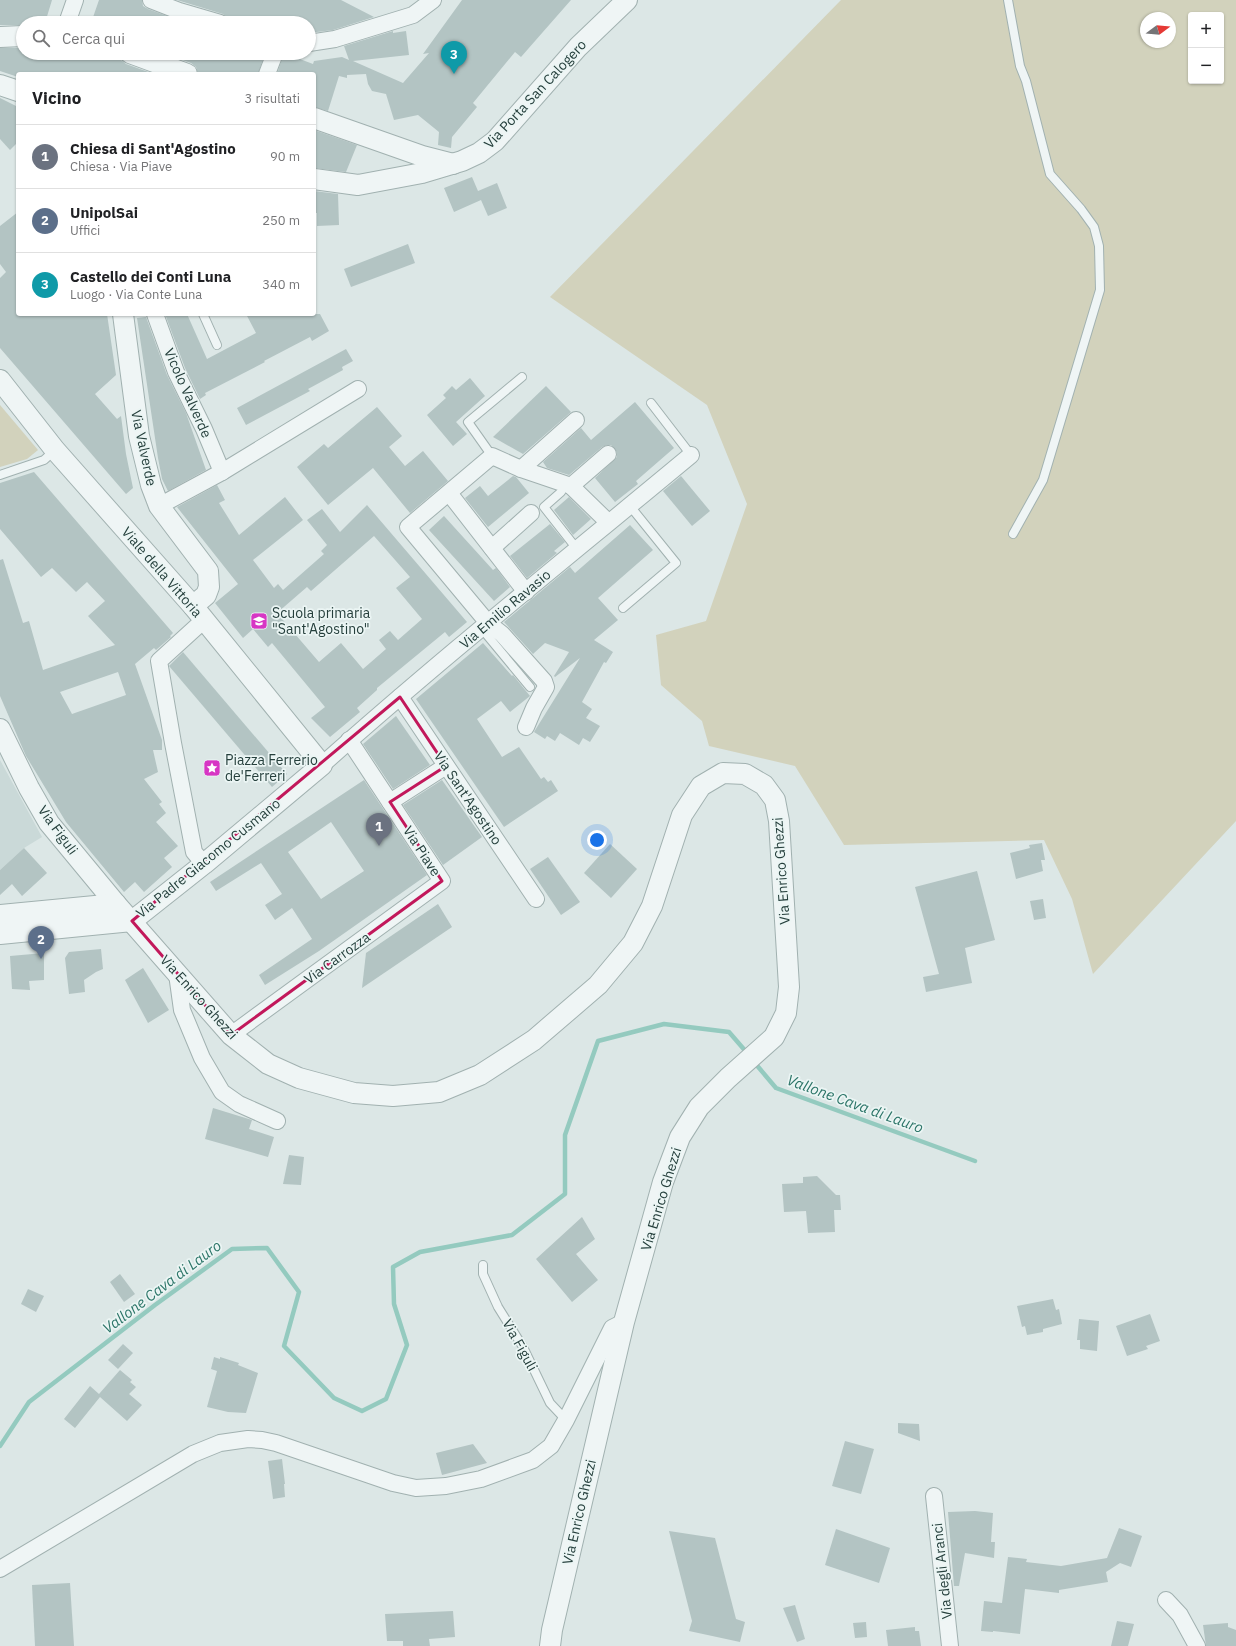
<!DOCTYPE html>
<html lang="it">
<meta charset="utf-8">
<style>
body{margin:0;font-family:"IBM Plex Sans",sans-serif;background:#f6f6f6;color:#202124}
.controls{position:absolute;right:12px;top:12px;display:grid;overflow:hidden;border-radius:4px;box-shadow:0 1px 3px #0004}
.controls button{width:36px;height:36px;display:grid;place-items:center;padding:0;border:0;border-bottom:1px solid #e0e0e0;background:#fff;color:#202124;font:20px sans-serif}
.compass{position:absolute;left:1140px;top:12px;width:36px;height:36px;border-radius:50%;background:#fff;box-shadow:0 1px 3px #0004;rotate:74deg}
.you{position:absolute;left:597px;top:840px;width:14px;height:14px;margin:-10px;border:3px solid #fff;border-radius:50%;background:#1a73e8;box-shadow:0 0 0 6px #1a73e833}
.badge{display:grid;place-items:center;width:26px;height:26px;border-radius:50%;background:#d736c4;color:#fff;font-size:13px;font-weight:700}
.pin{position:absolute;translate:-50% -33px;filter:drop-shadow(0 1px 2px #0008)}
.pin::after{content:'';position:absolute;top:21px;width:14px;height:12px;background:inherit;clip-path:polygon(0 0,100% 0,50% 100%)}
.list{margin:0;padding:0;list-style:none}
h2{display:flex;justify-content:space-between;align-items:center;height:52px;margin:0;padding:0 16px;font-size:17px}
h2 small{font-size:13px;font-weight:400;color:#757577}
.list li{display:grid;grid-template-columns:26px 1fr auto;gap:12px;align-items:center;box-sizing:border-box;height:64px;padding:0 16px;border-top:1px solid #e0e0e0}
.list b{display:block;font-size:15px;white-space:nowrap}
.list p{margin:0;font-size:13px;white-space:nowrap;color:#757577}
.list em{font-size:13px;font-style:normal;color:#757577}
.icon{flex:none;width:22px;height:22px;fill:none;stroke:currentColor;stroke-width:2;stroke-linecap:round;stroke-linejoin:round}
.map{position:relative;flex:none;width:1236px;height:1646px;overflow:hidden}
.search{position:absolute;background:#fff;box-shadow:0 1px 3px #0004;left:16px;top:16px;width:300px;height:44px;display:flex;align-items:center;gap:10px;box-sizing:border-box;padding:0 14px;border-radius:22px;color:#757577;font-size:15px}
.panel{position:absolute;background:#fff;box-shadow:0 1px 3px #0004;left:16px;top:72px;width:300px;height:244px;border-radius:4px}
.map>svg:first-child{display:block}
.built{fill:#cad9d8}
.green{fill:#d2d2bc;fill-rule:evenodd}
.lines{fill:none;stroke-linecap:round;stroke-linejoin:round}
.stream{stroke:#94cabf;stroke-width:4.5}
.building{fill:#b3c4c3;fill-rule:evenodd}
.service-casing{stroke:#a1b1b0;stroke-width:10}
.minor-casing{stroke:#a1b1b0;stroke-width:18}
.tertiary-casing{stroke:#a1b1b0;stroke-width:22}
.service{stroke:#eff5f5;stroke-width:8}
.minor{stroke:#eff5f5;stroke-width:16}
.tertiary{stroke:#eff5f5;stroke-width:20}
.marked{fill:none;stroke:#c2185b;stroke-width:3;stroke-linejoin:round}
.labels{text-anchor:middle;stroke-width:3.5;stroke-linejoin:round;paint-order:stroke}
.street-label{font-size:14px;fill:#253f3c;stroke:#ebf5f4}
.poi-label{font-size:14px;fill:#253f3c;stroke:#ebf5f4;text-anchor:start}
.water-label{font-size:15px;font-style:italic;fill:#2c7568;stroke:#ebf5f4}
</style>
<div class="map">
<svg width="1236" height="1646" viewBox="0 0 1236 1646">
<rect width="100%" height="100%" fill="#dce7e6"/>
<polygon class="built" points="0,760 42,837 24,848 0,870"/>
<g class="green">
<path d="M841,0H1236V821L1093,974L1072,899L1044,840L844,845L795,766L709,746L702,721L661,685L656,635L706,621L747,504L707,405L550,297ZM1191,15H1221V81H1191ZM1146,18H1170V42H1146Z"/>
<polygon points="0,405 38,450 27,459 0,467"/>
</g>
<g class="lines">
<g class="stream">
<polyline points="754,1062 776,1088 975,1161"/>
<polyline points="0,1446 29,1402 155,1305 232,1249 267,1248 299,1292 284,1346 334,1398 362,1411 386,1399 407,1345 394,1304 393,1267 420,1252 512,1235 565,1194 565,1135 598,1041 664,1024 729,1032 748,1054"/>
</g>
</g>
<g class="building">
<polygon points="0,0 52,0 45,23 23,23 23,25 0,25"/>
<polygon points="99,0 142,0 143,6 148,9 186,23 91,23"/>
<polygon points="177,0 341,0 374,17 333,30 309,33 309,23 229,23 227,17 223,14"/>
<polygon points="462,0 571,0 521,57 515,52 473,103 477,107 452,137 451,148 438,145 439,132 418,115 394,120 386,94 372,91 368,84 366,74 347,75 347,78 339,76 328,111 314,107 314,74 277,74 284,53 313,64 314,61 342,57 349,60 344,46 393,31 393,33 406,31 409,55 353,61 403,83 429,53 423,54"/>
<polygon points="0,48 23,48 23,53 119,53 121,60 126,64 154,74 18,74 18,77 0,71"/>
<polygon points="163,53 265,53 258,74 198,74 196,67 191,63"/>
<polygon points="0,98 18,107 18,142 10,150 0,139"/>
<polygon points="314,130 357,145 346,172 314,168"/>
<polygon points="472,177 478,191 497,183 507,208 488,216 481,200 454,212 444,188"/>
<polygon points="314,191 338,194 339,225 317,226 317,213 314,213"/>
<polygon points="18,212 18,314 107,314 116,375 95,394 117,419 121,416 126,454 133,488 126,494 0,348 0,278 6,272 0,264 0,226"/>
<polygon points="408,244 415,263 351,287 344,269"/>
<polygon points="165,314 187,314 207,359 256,333 246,314 320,314 329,331 312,341 310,337 264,361 265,362 205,393 206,395 200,399 185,368"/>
<polygon points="146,317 167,375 186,413 206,470 168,491 162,479 158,458 137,318"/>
<polygon points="346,349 353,361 342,367 343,370 308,389 310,391 246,425 237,408"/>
<polygon points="470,378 485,396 456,422 467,434 453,446 427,415 446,398 443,395 452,386 456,390"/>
<polygon points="546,386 571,412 523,454 493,437"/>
<polygon points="635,402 674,448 636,481 638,484 615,502 595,478 617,457 617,452 611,445 607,445 602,447 569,475 547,468 543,462 581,428 591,440"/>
<polygon points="377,407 402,436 389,447 405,466 423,451 448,481 410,513 373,468 328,505 297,467 324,444 328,448"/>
<path d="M34,472L173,633L170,636L171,637L156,650L154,648L135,664L162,740V750H153L158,772L144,779L162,802L159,804L166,813L156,822L178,846L164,858L172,867L144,892L135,882L124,892L66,822L26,756L0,696V560L3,559L23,623L29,621L43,670L115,645L88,616L105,601L87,582L76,592L52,568L41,577L0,529V483ZM118,672L126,695L72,714L60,692Z"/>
<polygon points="513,476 516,477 529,493 488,527 465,498 480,486 488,496"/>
<polygon points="681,476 710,511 692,526 663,491"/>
<path d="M217,485L225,500L219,503L239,535L285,497L303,520L253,560L274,588L278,584L283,590L324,554L321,551L327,545L307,520L322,509L340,532L367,505L467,622L449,637L445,632L377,688V690L357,708L360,712L330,737L311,718L325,707L272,643L268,647L253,629L243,638L215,603L238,584L177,507ZM374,536L410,577L396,588L422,619L398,640L390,631L379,640L386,649L363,669L341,643L319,662L277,613L307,587L311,591Z"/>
<polygon points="569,497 591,519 573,535 554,510"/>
<polygon points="444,516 493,570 496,568 510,587 494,601 429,530"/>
<polygon points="550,524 565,542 554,551 557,553 527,578 510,556"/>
<polygon points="630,525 653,550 598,598 618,620 594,640 613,652 606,663 604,662 582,702 592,709 586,718 600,726 590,742 583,738 579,745 560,733 555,741 547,736 545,739 534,732 580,658 555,677 554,676 569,652 545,643 533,654 504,622 570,567 575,573"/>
<polygon points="483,643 512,676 513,675 530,696 510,712 501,701 493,707 492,706 493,707 477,719 502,757 519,747 541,779 544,777 548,782 551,780 558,791 504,827 416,699"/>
<polygon points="183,652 287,774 272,787 169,666"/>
<polygon points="396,716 430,765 393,789 363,744"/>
<path d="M364,780L427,875L319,951L265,985L259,975L312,939L292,908L275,920L265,905L282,894L261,863L216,891L210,882ZM331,822L364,871L321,899L288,852Z"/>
<polygon points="442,780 482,837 443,865 403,805"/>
<polygon points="1042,843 1045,860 1041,860 1043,871 1016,879 1010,853 1030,848 1029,845"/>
<polygon points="610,844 637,869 611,898 584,873"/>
<polygon points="24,848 47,873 22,896 12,884 0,895 0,870"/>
<polygon points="548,857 580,902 561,915 530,869"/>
<polygon points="977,871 995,940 965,948 972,983 926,992 923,977 939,974 915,887"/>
<polygon points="1043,899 1046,918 1034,920 1030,901"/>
<polygon points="438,904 452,927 362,988 366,953"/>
<polygon points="101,949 103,969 96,972 84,980 85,992 69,994 65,958 69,952"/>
<polygon points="44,953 44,980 29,981 30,990 12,989 10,956"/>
<polygon points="143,968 169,1010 148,1023 125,980"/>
<polygon points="213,1108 252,1120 249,1129 274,1137 268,1157 205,1139"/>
<polygon points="289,1155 304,1157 301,1185 283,1184"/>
<polygon points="817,1176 836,1195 840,1195 841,1210 834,1210 835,1232 808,1233 806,1211 784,1212 782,1184 803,1183 803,1177"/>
<polygon points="582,1217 595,1239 576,1254 598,1280 572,1302 536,1259"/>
<polygon points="120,1274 135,1294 124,1302 110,1282"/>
<polygon points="28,1289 44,1296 36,1312 21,1304"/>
<polygon points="1053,1299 1056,1310 1059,1309 1062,1324 1043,1329 1043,1332 1027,1335 1025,1326 1022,1327 1017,1306"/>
<polygon points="1150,1314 1160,1341 1146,1346 1148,1349 1127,1356 1116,1326"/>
<polygon points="1079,1319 1099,1321 1097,1351 1080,1349 1080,1340 1077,1340"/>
<polygon points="123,1344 133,1353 118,1369 108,1360"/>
<polygon points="214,1357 220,1359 220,1357 239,1363 238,1365 258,1373 246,1413 228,1412 207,1407 217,1371 211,1369"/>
<polygon points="120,1370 132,1380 130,1382 136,1387 129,1394 142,1405 127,1421 100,1397 75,1428 64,1419 90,1386 99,1394"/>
<polygon points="898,1423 919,1424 920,1441 898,1433"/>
<polygon points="845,1441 874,1449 861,1494 832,1486"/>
<polygon points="473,1444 487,1463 442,1475 436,1453"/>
<polygon points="282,1459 285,1484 284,1484 285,1497 273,1499 268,1461"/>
<polygon points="975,1511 993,1513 991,1542 995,1542 994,1558 965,1553 959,1586 954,1586 948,1512"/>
<polygon points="1119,1528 1142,1536 1131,1567 1120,1563 1106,1572 1108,1582 1059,1590 1059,1593 1025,1589 1020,1634 993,1631 993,1632 981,1631 984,1601 1002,1603 1008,1557 1027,1559 1026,1562 1061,1566 1107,1558"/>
<polygon points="836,1529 890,1548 879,1583 825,1565"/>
<polygon points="669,1531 715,1538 736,1619 745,1622 740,1642 689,1631 692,1621"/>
<polygon points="70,1583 74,1646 35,1646 32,1585"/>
<polygon points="795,1605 805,1639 797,1642 783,1608"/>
<polygon points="453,1611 455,1637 429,1639 430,1646 403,1646 403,1641 387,1641 385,1614"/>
<polygon points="1117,1621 1134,1624 1128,1646 1111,1646"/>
<polygon points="866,1622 867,1637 855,1638 853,1623"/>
<polygon points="1228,1623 1228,1627 1236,1630 1236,1646 1206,1646 1203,1625"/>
<polygon points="915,1627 915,1631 919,1631 921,1646 888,1646 886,1630"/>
</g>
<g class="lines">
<g class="service-casing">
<g id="service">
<polyline points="1008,0 1020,66 1026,81 1050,174 1081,209 1094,227 1099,246 1100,290 1043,480 1013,534"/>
<polyline points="203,314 217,345"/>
<polyline points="651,403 691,455"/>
<polyline points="492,456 468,422 522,377"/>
<polyline points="0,475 44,460 55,450"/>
<polyline points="561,492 544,507 577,549"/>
<polyline points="623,608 676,563 630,506"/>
<polyline points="482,629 530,687"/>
<polyline points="483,1265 483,1274 498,1307 523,1347 550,1403 566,1420"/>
</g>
</g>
<g class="minor-casing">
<g id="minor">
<polyline points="151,0 179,11 220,23"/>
<polyline points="67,23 75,0"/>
<polyline points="309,43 335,39 413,15 433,0"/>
<polyline points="267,74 275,53"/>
<polyline points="155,314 176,372 204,429 222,472"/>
<polyline points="521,469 576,420"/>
<polyline points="571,486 608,454"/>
<polyline points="449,493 526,592"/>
<polyline points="159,506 222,472 358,389"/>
<polyline points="492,548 531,513"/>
<polyline points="400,697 536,899"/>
<polyline points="526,727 534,708 546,687 544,681 502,634 488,623 408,527 492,456 521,469 571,486 608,522"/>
<path d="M322,765C442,658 567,558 691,455"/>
<polyline points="390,802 446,766"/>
<polyline points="204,864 194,852 173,743 159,661 204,620"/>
<polyline points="177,974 182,1010 202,1058 222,1092 239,1104 277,1121"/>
<polyline points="231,1035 442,881 349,740"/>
<polyline points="934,1496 950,1646"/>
<polyline points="0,1569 193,1454 220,1443 248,1439 262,1440 276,1443 393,1483 416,1488 446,1486 481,1479 533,1460 551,1446 566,1420 612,1328 624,1322"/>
<polyline points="1166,1600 1180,1615 1197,1646"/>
</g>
</g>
<g class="tertiary-casing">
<g id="tertiary">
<polyline points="0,37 23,36"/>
<polyline points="130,53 187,74"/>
<polyline points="0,85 18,91"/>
<polyline points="314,118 422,156 453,164"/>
<polyline points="314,179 358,185 422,173 462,161 479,153 495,141 578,47 627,0"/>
<polyline points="123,314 139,436 151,485 159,506 208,571 209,587 206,595 193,606"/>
<polyline points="0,380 55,450 193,606 322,765 204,864 132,921"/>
<polyline points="0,729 29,788 49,823 116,904 231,1035 268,1064 299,1078 354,1093 393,1096 439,1092 480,1075 534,1040 598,985 633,943 652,906 682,815 701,786 723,773 745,774 764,785 775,800 779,821 789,987 786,1013 774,1037 728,1078 699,1107 680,1137 663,1182 624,1322 552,1630 550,1646"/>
<polyline points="0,915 116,904"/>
<polyline points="0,934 132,921"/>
</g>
</g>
<use href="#service" class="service"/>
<use href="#minor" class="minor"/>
<use href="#tertiary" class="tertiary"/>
</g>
<path class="marked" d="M400,697L446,766L390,802L442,881L231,1035L132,921Z"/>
<defs>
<g id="school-square" transform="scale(0.9)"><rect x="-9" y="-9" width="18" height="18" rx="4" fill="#d736c4" stroke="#ebf5f4"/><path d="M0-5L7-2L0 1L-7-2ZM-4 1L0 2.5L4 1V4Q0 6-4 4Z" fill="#fff"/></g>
<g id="sight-square" transform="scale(0.9)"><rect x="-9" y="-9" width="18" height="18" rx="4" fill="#d736c4" stroke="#ebf5f4"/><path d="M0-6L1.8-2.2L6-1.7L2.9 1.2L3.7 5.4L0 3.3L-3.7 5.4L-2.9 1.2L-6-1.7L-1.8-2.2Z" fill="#fff"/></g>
</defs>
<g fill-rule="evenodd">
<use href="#school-square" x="259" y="621"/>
<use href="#sight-square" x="212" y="768"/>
</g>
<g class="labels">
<g class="street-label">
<text transform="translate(535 94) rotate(-47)" y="5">Via Porta San Calogero</text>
<text transform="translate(188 393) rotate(66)" y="5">Vicolo Valverde</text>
<text transform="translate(144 448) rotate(78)" y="5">Via Valverde</text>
<text transform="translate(162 572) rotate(49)" y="5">Viale della Vittoria</text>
<text transform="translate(505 609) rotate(-40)" y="5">Via Emilio Ravasio</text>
<text transform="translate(468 798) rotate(56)" y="5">Via Sant'Agostino</text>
<text transform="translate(58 830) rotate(54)" y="5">Via Figuli</text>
<text transform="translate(422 851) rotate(57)" y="5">Via Piave</text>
<text transform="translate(208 858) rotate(-39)" y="5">Via Padre Giacomo Cusmano</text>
<text transform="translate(781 871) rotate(-94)" y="5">Via Enrico Ghezzi</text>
<text transform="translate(337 958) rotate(-36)" y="5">Via Carrozza</text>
<text transform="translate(199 997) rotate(48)" y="5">Via Enrico Ghezzi</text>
<text transform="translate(661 1199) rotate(-73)" y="5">Via Enrico Ghezzi</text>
<text transform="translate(520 1345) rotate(61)" y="5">Via Figuli</text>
<text transform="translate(579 1512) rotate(-77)" y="5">Via Enrico Ghezzi</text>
<text transform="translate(942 1571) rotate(-96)" y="5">Via degli Aranci</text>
</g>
<g class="poi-label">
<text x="272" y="618">Scuola primaria<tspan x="272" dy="16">"Sant'Agostino"</tspan></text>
<text x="225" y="765">Piazza Ferrerio<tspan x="225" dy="16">de'Ferreri</tspan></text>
</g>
<g class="water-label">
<text transform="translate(855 1104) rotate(20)" y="5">Vallone Cava di Lauro</text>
<text transform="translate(162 1287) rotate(-37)" y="5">Vallone Cava di Lauro</text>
</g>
</g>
</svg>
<div class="controls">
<button>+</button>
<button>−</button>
</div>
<svg class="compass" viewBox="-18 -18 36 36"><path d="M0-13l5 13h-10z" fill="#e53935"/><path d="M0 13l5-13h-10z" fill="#757577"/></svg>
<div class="you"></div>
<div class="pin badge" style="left:379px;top:846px;background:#6b7280">1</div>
<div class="pin badge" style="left:41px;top:959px;background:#5c6f8a">2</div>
<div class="pin badge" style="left:454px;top:74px;background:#0f9aa8">3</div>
<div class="search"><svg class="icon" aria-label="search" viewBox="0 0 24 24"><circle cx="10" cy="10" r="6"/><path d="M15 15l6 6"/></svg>Cerca qui</div>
<section class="panel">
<h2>Vicino<small>3 risultati</small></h2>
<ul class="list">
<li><span class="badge" style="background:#6b7280">1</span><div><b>Chiesa di Sant'Agostino</b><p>Chiesa · Via Piave</p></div><em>90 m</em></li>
<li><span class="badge" style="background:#5c6f8a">2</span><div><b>UnipolSai</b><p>Uffici</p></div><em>250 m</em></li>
<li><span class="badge" style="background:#0f9aa8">3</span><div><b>Castello dei Conti Luna</b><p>Luogo · Via Conte Luna</p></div><em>340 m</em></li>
</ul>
</section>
</div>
